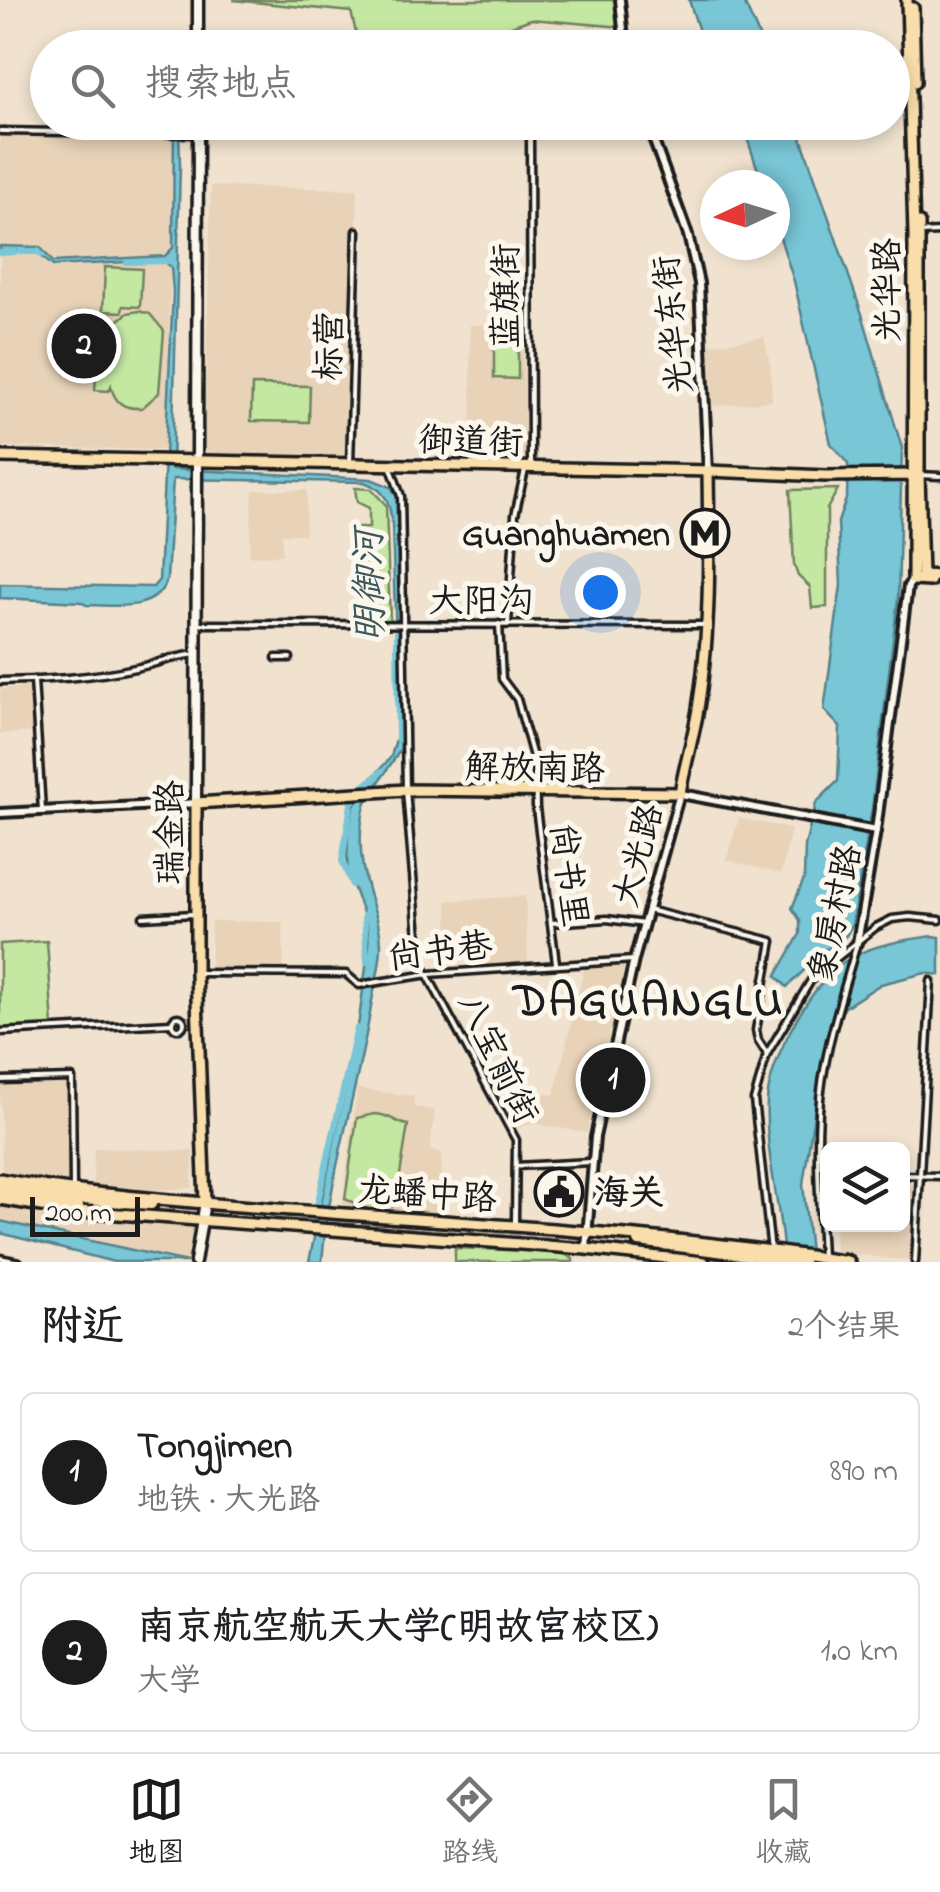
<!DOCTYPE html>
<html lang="zh">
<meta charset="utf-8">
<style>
body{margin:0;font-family:"Indie Flower","LXGW WenKai TC",sans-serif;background:#f2f2f2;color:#202124}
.controls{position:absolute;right:30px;bottom:30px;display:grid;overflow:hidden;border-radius:15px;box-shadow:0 5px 15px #0003}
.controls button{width:90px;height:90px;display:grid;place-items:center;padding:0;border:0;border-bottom:2px solid #e0e0e0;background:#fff;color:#202124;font:50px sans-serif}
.compass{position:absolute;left:700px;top:170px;width:90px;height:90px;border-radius:50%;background:#fff;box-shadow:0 5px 15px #0003;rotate:266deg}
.scale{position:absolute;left:30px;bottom:25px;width:110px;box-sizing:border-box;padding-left:10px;border:5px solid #1c1c1c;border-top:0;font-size:28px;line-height:35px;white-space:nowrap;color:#1c1c1c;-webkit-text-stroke:8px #fbf7ec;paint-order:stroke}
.you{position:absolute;left:600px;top:592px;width:35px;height:35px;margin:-25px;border:8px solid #fff;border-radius:50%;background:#1a73e8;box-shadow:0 0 0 15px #1a73e833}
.badge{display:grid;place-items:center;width:65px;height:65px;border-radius:50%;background:#1c1c1c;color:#fff;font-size:32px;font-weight:700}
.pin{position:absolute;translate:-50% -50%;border:5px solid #fff;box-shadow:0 2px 10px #0006}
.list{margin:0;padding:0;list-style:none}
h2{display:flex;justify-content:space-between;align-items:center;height:130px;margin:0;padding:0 40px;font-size:42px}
h2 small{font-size:32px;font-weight:400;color:#757577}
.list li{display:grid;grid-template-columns:65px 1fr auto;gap:30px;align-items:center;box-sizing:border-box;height:160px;margin:0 20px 20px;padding:0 20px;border:2px solid #e0e0e0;border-radius:15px}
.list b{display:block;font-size:38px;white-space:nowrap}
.list p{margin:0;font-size:32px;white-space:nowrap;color:#757577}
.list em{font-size:32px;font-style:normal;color:#757577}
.icon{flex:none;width:55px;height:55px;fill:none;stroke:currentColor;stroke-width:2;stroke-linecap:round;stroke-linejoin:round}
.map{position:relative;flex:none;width:940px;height:1262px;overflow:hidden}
.search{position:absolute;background:#fff;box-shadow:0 5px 15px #0003;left:30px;right:30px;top:30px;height:110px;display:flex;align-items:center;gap:25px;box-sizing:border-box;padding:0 35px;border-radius:55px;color:#757577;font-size:38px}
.sheet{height:490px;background:#fff}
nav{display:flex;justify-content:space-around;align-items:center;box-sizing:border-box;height:140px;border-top:2px solid #e0e0e0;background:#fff;font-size:28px;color:#757577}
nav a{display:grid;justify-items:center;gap:5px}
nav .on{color:#1c1c1c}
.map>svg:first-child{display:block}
.built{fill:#e8d3b9}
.green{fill:#c4e8a1;stroke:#70825e;stroke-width:2.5}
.water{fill:#79c6d7;stroke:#54828c;stroke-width:2.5}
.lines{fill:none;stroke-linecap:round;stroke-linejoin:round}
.river{stroke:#79c6d7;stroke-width:6}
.trunk-tunnel{stroke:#c6baaa;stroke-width:10;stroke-dasharray:10 5;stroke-linecap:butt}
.minor-casing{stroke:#1c1c1c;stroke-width:11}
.tertiary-casing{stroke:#1c1c1c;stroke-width:14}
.secondary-casing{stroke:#1c1c1c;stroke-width:15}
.primary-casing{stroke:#1c1c1c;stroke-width:16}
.trunk-casing{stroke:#1c1c1c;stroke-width:18}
.minor{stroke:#fbf7ec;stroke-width:4}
.tertiary{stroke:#fbf7ec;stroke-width:6}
.secondary{stroke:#fbf7ec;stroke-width:8}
.primary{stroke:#f9deab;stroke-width:9}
.trunk{stroke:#f9deab;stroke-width:10}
.labels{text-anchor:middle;stroke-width:10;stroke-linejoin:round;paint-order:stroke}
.street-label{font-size:35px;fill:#1c1c1c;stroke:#fbf7ec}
.poi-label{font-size:35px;font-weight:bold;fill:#1c1c1c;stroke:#fbf7ec;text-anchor:end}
.water-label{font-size:38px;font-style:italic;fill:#3d585d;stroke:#fbf7ec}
.district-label{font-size:45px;font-weight:bold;letter-spacing:2.5px;fill:#1c1c1c;stroke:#fbf7ec}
</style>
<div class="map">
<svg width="940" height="1262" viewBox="0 0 940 1262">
<rect width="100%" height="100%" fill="#f0e2ce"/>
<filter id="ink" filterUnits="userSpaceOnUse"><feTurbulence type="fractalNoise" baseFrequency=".01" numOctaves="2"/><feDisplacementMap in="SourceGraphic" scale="20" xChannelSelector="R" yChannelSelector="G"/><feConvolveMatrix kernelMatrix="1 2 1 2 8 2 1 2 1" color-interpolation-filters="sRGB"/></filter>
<g filter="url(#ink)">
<g class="built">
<polygon points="0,133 175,137 165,450 0,447"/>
<polygon points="211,186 358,189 349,458 209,454 204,449"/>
<polygon points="523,324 525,456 472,454 470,325"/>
<polygon points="764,337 771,368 772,401 713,406 708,345"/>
<polygon points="253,490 307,490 305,534 282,534 282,555 249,556"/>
<polygon points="32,686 35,732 0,734 0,689"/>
<polygon points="739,818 791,829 781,874 726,860"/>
<polygon points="525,896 528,962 477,965 475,944 450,945 447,901"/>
<polygon points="211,921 283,922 284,969 211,969"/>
<polygon points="625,964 587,1133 531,1123 516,1129 502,1105 529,1091 554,1095 585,965"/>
<polygon points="69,1079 70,1180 67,1183 2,1172 0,1082"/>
<polygon points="357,1089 414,1096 414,1107 435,1110 430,1150 441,1153 443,1214 378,1213 342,1207"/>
<polygon points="94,1148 193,1151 192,1188 156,1190 93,1187"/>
<polygon points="903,1185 911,1185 910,1261 835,1252 834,1225 902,1224"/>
<polygon points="0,1199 194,1221 203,1254 201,1262 187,1262 0,1221"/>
</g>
<g class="green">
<polygon points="233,0 620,0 623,27 531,19 486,35 357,37 351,12"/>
<polygon points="105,267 142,269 140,307 123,306 122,312 103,311"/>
<path d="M139,311L150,314L164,331L159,393L142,408C125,409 115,404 111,386L109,391L95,390L99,340L113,341L114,324L128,313Z"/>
<polygon points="494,334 518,334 518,379 494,378"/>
<polygon points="252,385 310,386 309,422 251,421"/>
<polygon points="355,488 371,489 386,505 390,621 368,621 367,601 358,601 358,528 369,528 369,508 357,502"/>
<polygon points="838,489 827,509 827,607 812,608 810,587 798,576 794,565 790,490"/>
<polygon points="47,941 53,1026 0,1029 0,944"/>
<path d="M374,1114C390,1114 395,1123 408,1125L395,1206L370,1210L345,1199L357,1118Z"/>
<polygon points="455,1248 561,1252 573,1259 573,1262 455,1262"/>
</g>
<g class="water">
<polygon points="689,0 743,0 764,47 704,47"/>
<path d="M174,123H179L180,166L172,469L371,479L391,487L397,497L404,744L366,802C357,832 360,863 369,893C374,910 381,927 381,945C381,968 373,990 370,1013C356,1096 329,1177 322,1262H309L359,1020L369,944L367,924L347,870L348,833L353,807L365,786L391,757L399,728L392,525C390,503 387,490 364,482L173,479L167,579C156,613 117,605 86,605L82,602L0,598V584L153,587L159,580L173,292L171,267L163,260L53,266L35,251H0V246L40,247L53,262L165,256L173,248Z"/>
<polygon points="742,123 796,123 862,314 902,448 898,599 872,809 852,925 846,936 824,951 787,987 776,976 800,934 800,920 792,908 804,879 805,846 816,803 838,781 840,727 824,710 841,585 838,522 847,496 848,464 831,444 794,281 775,222 775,185 763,185"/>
<path d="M933,936L940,937V975L925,973L881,984L845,1007L826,1038L803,1184L811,1262H784C782,1208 764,1154 767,1100C771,1056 812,979 852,957C873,945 909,939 933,936Z"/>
<polygon points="0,1221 187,1262 114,1262 0,1233"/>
</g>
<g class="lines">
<g class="river">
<polyline points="21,252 39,252 42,255"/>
<polyline points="0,253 15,252"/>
<polyline points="127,262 170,261"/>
<polyline points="397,631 398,739"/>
<polyline points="360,789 382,771"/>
<polyline points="352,885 342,861 351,804 356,796"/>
<polyline points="364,915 367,962"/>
<polyline points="314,1231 318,1201 357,1028"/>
</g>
<polyline class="trunk-tunnel" points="151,1204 638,1240"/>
<g class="minor-casing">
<g id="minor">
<polyline points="526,38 527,48"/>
<polyline points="530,122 531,464"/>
<polyline points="0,131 195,134"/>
<polyline points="919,233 940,232"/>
<polyline points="350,464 357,231"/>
<polyline points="391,468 401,496 406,790 420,961 516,1140 515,1222"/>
<polyline points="919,475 940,476"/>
<polyline points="197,624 706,625"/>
<polyline points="499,624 502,679 517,699 535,764 536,808 556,963"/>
<polyline points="508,624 515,515 525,470"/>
<polyline points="276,658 290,658"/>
<polyline points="34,680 42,810"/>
<path d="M0,681C45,680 91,678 135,668C156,664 174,656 197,654"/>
<polyline points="648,910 772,941 756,1030 758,1040 767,1054"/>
<polyline points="143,917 193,914"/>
<polyline points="551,923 607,919 644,924"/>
<polyline points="199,973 346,974 359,985 429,974 634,960"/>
<circle cx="178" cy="1023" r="6"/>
<polyline points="0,1032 171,1023"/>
<polyline points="0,1080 72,1078 73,1188"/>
<polyline points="516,1166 591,1162"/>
<polyline points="902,1175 940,1176"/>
<polyline points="771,1251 754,1100 767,1054 813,977 876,927 892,919 910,917 940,920"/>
<polyline points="0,1258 19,1262"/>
<path d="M822,1258C820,1209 816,1161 819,1112C822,1057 841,1000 856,947"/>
<polyline points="915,1262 931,981"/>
</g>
</g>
<g class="tertiary-casing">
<g id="tertiary">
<polyline points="620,0 625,48"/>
<polyline points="647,122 688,235 699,283 708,473"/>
<polyline points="676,793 876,831"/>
<polyline points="0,813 199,803"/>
<polyline points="857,943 876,831 908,586 913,580"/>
<polyline points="586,1249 595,1137 634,960 680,793"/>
</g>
</g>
<g class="secondary-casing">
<g id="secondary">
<polyline points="198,48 198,0"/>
<polyline points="196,808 198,122"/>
<polyline points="195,1262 205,1202"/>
</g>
</g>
<g class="primary-casing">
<g id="primary">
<polyline points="907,0 914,234 913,580 930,581"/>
<polyline points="913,8 915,82"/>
<polyline points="0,457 712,471"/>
<polyline points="919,477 919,223"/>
<path d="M0,1179C68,1192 135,1197 204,1203C419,1222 634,1228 848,1262"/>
<polyline points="0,1199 65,1210 586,1249 704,1262"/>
<path d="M205,1203L196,973V803L406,790L680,793C685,763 695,733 699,702C711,626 709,547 708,471L826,476L919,475L922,575L940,576"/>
</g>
</g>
<g class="trunk-casing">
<g id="trunk">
<polyline points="0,1186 69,1198 151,1204"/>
<polyline points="0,1193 78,1206"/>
<polyline points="639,1241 803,1262"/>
<polyline points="845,1261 848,1262"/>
</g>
</g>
<use href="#minor" class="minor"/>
<use href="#tertiary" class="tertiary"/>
<use href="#secondary" class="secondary"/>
<use href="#primary" class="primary"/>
<use href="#trunk" class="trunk"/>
</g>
</g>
<defs>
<g id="metro-ring" transform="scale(2.5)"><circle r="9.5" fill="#fbf7ec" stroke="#1c1c1c" stroke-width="1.5"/><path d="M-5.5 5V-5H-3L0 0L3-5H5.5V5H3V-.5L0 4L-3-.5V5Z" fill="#1c1c1c"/></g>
<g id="civic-ring" transform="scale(2.5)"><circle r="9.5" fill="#fbf7ec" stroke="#1c1c1c" stroke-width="1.5"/><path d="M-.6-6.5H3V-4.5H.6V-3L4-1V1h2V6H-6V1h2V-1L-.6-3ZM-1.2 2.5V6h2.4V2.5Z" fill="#1c1c1c"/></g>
</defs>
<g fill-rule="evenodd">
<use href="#metro-ring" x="705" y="533"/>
<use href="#civic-ring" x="559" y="1192"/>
</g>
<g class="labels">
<g class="street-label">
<text transform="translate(886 290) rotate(-90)" y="12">光华路</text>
<text transform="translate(505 296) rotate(-90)" y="12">蓝旗街</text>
<text transform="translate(672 325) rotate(-96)" y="12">光华东街</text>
<text transform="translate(328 346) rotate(-88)" y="12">标营</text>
<text transform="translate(471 440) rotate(2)" y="12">御道街</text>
<text x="481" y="612">大阳沟</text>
<text transform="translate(535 767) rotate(1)" y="12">解放南路</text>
<text transform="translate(169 832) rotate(-90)" y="12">瑞金路</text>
<text transform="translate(637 855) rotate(-75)" y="12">大光路</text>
<text transform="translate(570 875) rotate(83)" y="12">尚书里</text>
<text transform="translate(834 913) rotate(-78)" y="12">象房村路</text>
<text transform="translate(440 950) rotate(-7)" y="12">尚书巷</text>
<text transform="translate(499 1058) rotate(64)" y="12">八宝前街</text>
<text transform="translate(427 1193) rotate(4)" y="12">龙蟠中路</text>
</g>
<g class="poi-label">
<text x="670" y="545">Guanghuamen</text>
<text x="594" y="1204" text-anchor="start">海关</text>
</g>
<g class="water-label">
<text transform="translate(368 586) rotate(-91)" y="13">明御河</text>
</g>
<g class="district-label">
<text x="649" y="1015">DAGUANGLU</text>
</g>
</g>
</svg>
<div class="controls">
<button><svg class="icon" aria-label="layers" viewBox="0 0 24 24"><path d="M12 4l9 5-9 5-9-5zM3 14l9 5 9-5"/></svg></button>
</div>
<svg class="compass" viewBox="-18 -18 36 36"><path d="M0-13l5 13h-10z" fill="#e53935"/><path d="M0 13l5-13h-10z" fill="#757577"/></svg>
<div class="scale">200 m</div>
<div class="you"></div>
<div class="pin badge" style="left:613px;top:1080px">1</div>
<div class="pin badge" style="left:84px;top:346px">2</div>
<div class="search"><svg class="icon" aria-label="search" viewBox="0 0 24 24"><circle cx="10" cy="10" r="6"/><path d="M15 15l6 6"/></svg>搜索地点</div>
</div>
<section class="sheet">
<h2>附近<small>2个结果</small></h2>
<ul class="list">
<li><span class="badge">1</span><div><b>Tongjimen</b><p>地铁 · 大光路</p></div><em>890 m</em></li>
<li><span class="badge">2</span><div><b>南京航空航天大学(明故宫校区)</b><p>大学</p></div><em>1.0 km</em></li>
</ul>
</section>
<nav>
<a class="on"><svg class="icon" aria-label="map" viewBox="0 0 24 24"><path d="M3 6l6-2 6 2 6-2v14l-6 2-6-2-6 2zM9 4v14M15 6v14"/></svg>地图</a>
<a><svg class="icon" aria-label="directions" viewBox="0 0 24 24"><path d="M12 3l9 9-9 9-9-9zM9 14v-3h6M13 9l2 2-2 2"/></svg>路线</a>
<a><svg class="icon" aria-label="saved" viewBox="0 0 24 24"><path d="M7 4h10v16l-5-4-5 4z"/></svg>收藏</a>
</nav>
